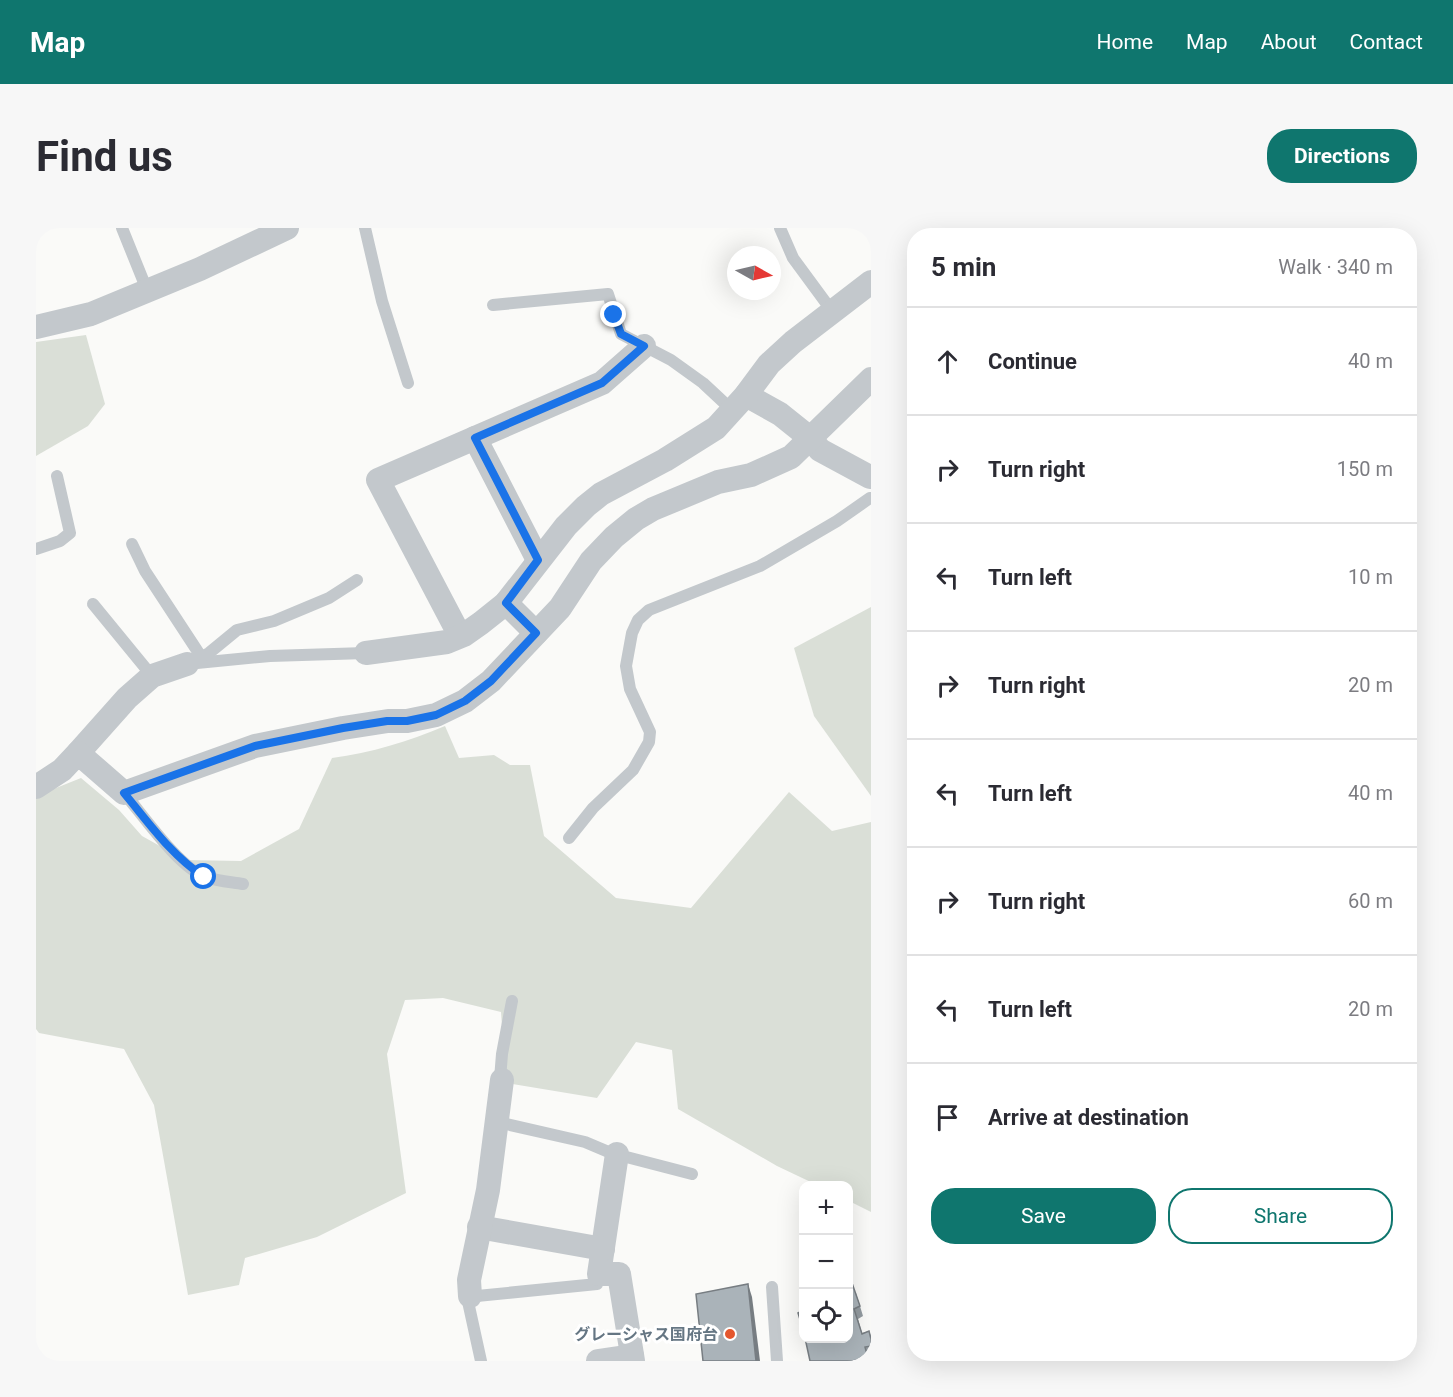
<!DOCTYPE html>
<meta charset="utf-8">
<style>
body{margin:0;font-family:Roboto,"Noto Sans JP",sans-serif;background:#f7f7f7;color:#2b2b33}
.controls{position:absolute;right:18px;bottom:18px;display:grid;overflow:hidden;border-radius:12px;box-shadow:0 6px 24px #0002}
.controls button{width:54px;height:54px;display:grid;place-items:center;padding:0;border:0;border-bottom:2px solid #e1e1e2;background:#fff;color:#2b2b33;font:30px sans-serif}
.compass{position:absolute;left:691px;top:18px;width:54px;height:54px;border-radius:50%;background:#fff;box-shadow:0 6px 24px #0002;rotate:98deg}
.stop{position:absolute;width:18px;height:18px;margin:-14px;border:4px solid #1a73e8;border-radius:50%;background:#fff}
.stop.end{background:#1a73e8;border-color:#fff;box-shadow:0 2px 6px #0008}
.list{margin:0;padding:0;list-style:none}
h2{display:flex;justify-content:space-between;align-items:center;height:78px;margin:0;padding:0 24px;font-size:26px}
h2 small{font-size:20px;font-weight:400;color:#7c7c81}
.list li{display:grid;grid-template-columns:39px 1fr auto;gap:18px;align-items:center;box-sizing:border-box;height:108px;padding:0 24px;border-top:2px solid #e1e1e2}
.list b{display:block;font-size:22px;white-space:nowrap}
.list em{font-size:20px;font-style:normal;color:#7c7c81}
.actions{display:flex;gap:12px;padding:18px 24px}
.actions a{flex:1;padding:14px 0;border:2px solid #0f766e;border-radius:24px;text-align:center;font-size:21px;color:#0f766e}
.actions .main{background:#0f766e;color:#fff}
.icon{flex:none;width:33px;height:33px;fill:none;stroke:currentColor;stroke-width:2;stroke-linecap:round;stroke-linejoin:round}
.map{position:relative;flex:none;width:835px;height:1133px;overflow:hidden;border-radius:24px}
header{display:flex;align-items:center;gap:36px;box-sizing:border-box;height:84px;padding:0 30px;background:#0f766e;color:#fff}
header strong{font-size:28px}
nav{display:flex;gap:33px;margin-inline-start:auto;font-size:21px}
.intro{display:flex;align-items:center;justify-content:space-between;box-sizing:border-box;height:144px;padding:0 36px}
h1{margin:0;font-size:42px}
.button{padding:15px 27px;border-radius:24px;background:#0f766e;color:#fff;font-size:21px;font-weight:700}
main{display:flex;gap:36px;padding:0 36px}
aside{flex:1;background:#fff;border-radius:24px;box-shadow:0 6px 24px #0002}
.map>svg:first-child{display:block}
.green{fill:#dadfd7}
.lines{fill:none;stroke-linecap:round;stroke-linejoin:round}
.lane{stroke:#c3c8cc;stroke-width:12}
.street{stroke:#c3c8cc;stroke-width:24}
.wall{fill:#929a9f}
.shaded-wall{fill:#777d82}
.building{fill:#aab3b9;stroke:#777d82;stroke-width:1.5}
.route{stroke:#1a73e8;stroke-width:8}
.poi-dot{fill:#e4572e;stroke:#fff;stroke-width:2}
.labels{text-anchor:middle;stroke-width:6;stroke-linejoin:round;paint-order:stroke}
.poi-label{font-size:16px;font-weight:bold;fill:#657683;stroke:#fff;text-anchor:end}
</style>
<header>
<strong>Map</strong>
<nav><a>Home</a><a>Map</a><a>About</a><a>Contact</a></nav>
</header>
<div class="intro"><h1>Find us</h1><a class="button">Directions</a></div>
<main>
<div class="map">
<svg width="835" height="1133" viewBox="0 0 835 1133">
<rect width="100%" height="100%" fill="#fafaf8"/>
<g class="green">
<polygon points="50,107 69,176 52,198 0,228 0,114"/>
<polygon points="835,379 835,568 778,488 758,420"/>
<path d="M409,498L423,530L458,527L474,537H494L508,608L580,670L655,680L753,564L796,603L835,594V984L813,973L812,958L781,957L741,938L642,881L636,822L600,814L561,870L470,855L465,784L407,770L369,772L351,826L370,965L281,1009L209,1030L203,1057L152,1067L118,877L88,821L3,805L0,801V568L45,550L83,582L106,608L149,632L205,633L263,601L296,530C335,525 373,513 409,498Z"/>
</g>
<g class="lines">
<g class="lane">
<polyline points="86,0 111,62"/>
<polyline points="329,0 346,73 372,155"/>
<polyline points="744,0 757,30 796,83"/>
<polyline points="457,77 572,66 585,106 635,132 667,155 697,183"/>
<polyline points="96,316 109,343 166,430"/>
<polyline points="0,321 24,313 34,305 21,248"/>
<polyline points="57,376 116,448"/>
<polyline points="161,435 234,428 330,425"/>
<polyline points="151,436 173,425 201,402 238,393 293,370 321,352"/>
<path d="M88,565C107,587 143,640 170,649C181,653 195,654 207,656"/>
<polyline points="533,610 557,580 597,542 613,514 614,504 594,461 590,438 596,405 602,392 613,382 724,338 801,293 834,270"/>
<polyline points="466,852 464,851 466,826 476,773"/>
<polyline points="461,894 549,914 575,925 656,946"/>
<polyline points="736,1059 741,1133"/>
<polyline points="445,1133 431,1069 561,1056 563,1046"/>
</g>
<g class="street">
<polyline points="0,99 55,86 164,41 251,0"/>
<polyline points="710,167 744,186 774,210 784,222 834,249"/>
<polyline points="439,210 502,332"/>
<polyline points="470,375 500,405"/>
<polyline points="424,408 342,252 566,155 608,118"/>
<polyline points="330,425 411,414 428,407 445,395 470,375 530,298 550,278 565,266 629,232 680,200 710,167 733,136 757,114 835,54"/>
<polyline points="42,525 91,470 116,448 151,436"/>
<polyline points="0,559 26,542 42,525 88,565 219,518 307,500 352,493 371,493 400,487 429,473 455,453 524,380 555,333 578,309 600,291 617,281 682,254 715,247 755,229 835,151"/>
<polyline points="581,926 563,1046 583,1046 597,1133"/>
<polyline points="443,999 567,1021"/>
<polyline points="434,1068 433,1052 452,962 466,852"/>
<polyline points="562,1133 596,1128"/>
</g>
</g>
<polygon class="wall" points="820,1065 827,1088 822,1091 826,1105 833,1103 835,1108 835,1129 833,1129 834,1133 774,1133"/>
<polygon class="shaded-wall" points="712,1056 716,1069 724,1133 720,1133"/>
<g class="building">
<polygon points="816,1055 824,1078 818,1081 826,1106 833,1103 835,1111 835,1118 829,1119 832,1130 816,1133 774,1133 769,1110 813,1110 813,1056"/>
<polygon points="712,1056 720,1133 667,1133 660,1066"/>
<polygon points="768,1082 768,1105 762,1085"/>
</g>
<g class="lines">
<path class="route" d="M168,649C135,627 113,595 88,565L219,518L307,500L351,493H371L400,487L429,473L455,453L500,405L470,375L502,332L439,210L566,155L608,118L585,106L578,87"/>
</g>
<circle class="poi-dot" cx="694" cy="1106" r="6"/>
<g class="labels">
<g class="poi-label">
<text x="682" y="1112">グレーシャス国府台</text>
</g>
</g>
</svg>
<div class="controls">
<button>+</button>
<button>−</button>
<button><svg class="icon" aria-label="locate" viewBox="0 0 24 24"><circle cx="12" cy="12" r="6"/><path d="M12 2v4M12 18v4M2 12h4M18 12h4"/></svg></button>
</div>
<svg class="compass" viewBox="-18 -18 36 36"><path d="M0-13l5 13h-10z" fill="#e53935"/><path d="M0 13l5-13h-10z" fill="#7c7c81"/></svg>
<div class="stop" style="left:168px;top:649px"></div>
<div class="stop end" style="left:578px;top:87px"></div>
</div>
<aside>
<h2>5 min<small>Walk · 340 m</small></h2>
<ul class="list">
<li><svg class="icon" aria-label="ahead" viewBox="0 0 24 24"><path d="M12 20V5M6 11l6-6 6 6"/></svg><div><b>Continue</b></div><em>40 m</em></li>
<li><svg class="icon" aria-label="right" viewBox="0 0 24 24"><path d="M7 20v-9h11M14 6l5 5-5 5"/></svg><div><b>Turn right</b></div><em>150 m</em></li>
<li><svg class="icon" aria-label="left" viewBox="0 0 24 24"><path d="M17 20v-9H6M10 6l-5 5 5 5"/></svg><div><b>Turn left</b></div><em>10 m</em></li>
<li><svg class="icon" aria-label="right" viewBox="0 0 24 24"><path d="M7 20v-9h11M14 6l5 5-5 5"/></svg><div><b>Turn right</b></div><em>20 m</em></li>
<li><svg class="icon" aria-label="left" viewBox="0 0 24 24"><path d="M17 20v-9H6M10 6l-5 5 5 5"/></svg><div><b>Turn left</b></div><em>40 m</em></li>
<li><svg class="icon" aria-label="right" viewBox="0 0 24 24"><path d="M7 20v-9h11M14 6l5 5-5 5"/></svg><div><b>Turn right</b></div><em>60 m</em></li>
<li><svg class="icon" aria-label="left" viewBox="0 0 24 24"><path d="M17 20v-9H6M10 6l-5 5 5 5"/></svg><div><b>Turn left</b></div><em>20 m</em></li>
<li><svg class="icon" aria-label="arrive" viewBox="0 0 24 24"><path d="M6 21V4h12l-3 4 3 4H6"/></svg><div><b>Arrive at destination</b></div></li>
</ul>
<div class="actions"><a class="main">Save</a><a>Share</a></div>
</aside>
</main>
